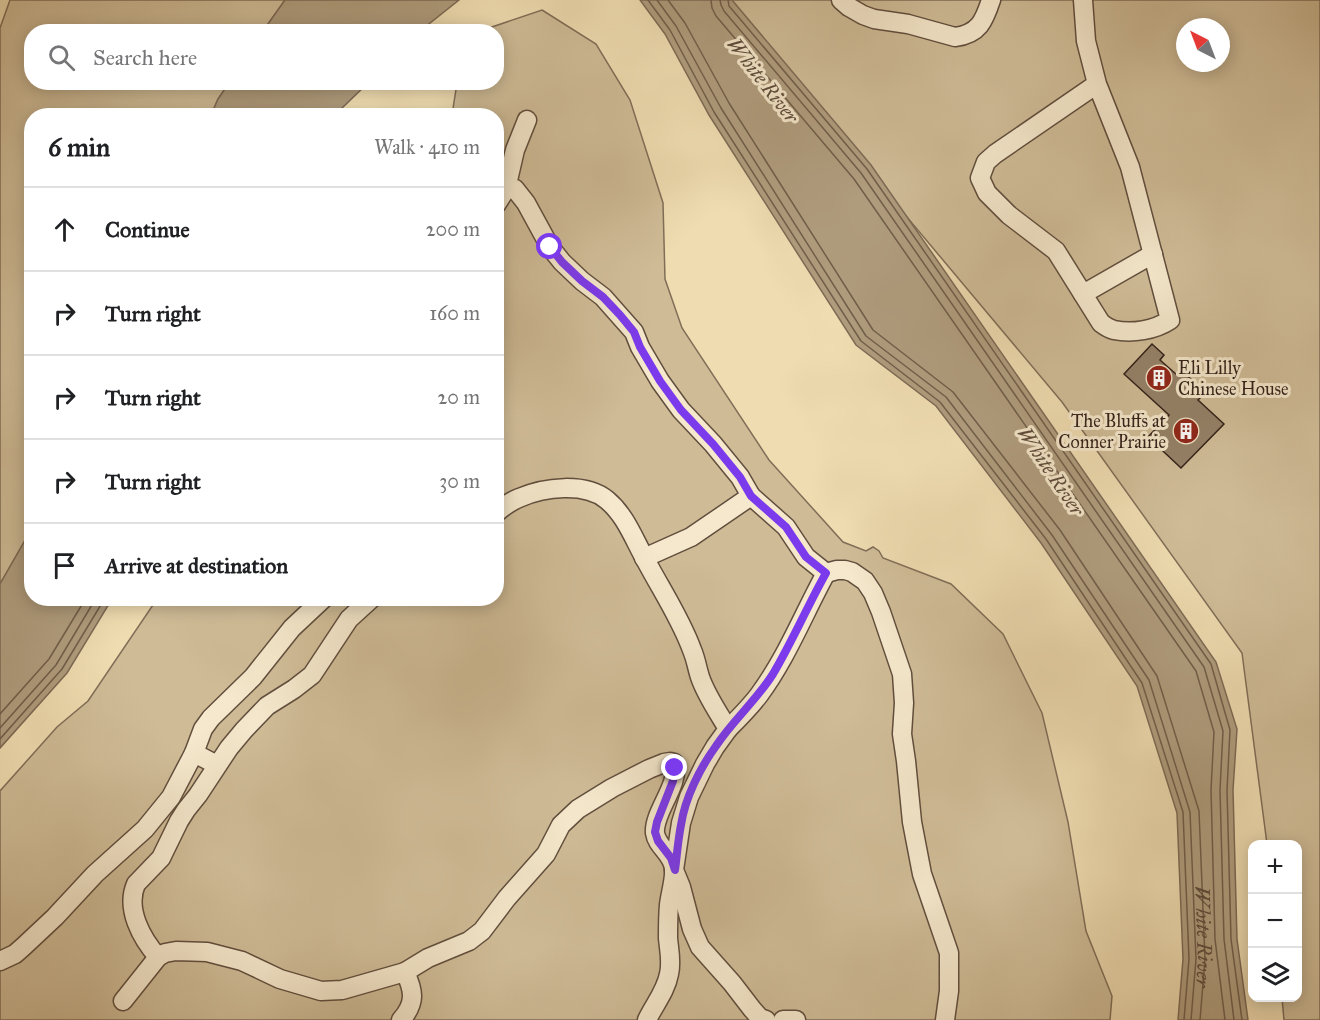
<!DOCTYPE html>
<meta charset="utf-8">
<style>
body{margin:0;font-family:"IM FELL Great Primer",serif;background:#f6f6f6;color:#202124}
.controls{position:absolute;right:18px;bottom:18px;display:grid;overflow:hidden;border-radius:12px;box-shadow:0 3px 15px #0003}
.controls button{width:54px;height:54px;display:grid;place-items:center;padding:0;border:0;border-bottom:2px solid #e0e0e0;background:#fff;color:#202124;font:30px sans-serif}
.compass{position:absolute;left:1176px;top:18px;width:54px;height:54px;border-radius:50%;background:#fff;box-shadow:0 3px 15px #0003;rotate:318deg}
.stop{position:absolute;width:18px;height:18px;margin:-14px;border:4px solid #7c3aed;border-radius:50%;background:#fff}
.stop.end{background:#7c3aed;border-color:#fff;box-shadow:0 2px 6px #0008}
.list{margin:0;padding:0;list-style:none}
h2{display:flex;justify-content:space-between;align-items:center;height:78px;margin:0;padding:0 24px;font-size:26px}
h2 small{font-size:20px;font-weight:400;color:#757577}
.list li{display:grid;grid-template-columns:39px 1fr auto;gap:18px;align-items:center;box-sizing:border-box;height:84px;padding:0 24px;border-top:2px solid #e0e0e0}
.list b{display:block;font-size:22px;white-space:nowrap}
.list em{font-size:20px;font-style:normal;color:#757577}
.icon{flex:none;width:33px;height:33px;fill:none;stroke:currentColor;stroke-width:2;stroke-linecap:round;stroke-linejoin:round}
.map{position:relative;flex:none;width:1320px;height:1020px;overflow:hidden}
.search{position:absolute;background:#fff;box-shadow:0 3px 15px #0003;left:24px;top:24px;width:480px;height:66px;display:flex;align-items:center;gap:15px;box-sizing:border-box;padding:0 21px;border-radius:24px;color:#757577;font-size:22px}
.panel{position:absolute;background:#fff;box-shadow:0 3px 15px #0003;left:24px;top:108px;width:480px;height:498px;border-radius:24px}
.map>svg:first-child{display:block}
.green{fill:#cfbc97;stroke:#806e58;stroke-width:1.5;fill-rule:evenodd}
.water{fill:#af9c7d;stroke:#7d6a55;stroke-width:1.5}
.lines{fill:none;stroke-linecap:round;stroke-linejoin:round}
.shore{stroke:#705e4a;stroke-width:1.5}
.building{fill:#948168;stroke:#321f18;stroke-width:1.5}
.minor-casing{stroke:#614e3e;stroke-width:21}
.minor{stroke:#f5e8cc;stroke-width:18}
.route{stroke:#7c3aed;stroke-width:8}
.labels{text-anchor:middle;stroke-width:6;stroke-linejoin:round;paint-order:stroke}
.poi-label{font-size:18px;fill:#321f18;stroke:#f5e8cc;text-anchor:start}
.water-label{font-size:20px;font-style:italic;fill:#5e4b3b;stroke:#f5e8cc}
</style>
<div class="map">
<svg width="1320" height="1020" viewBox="0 0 1320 1020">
<rect width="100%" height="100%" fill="#efdcb1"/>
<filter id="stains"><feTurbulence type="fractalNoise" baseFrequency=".00333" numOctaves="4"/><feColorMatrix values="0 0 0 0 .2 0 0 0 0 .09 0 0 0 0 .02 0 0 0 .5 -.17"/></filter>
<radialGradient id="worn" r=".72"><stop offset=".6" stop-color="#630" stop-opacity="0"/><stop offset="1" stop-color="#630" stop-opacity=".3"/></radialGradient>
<g class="green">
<polygon points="10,0 285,0 263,31 32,32 32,82 229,83 218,99 211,115 32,116 31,530 0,584 0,28"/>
<path d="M725,0H1320V1020H1284L1282,998H1298V844H1267L1242,653L1062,402ZM1185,27H1221V63H1185Z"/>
<polygon points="542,10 596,44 630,100 663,203 665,279 682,328 769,460 843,542 866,551 873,547 879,551 883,558 951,584 1003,634 1042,713 1068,822 1086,931 1112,996 1110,1020 0,1020 0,791 57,727 88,701 157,599 496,598 496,116 452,115 457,83 496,82 496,32 489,31 492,27"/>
</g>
<g class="water">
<polygon points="285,0 459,0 420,31 263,31"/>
<polygon points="640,0 732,0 871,165 1216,662 1237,729 1233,790 1237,939 1248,1020 1178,1020 1183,959 1177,813 1137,686 1041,543 936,406 856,345 709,115 665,34"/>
<polygon points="229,83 229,82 368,83 340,110 338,115 211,115 218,99"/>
<polygon points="31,530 32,598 112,599 67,673 0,748 0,584"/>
</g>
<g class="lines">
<g class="shore">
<polyline points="648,0 670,30 714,112 861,341 940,402 1046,539 1142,683 1183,812 1189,959 1184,1020"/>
<polyline points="657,0 676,26 721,108 866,336 946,397 1052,535 1149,680 1190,812 1196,959 1191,1020"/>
<path id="s1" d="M668,0L685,23L729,103L873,330L953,392L1060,530L1157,676L1199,811L1205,959L1200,1020"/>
<polyline points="711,0 712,8 716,16 854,179 1196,671 1214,732 1211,790 1215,939 1225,1020"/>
<polyline points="720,0 721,5 724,11 861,173 1204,667 1223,731 1220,790 1224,939 1234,1020"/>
<polyline points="728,0 729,6 867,169 1211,664 1230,730 1227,790 1231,939 1242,1020"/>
<polyline points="0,714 49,659 86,598"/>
<polyline points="0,728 56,665 96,598"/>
<polyline points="0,739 62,669 105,598"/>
</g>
</g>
<polygon class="building" points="1152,344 1164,355 1160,360 1177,375 1181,370 1193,381 1188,386 1200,398 1198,400 1224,424 1181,468 1148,437 1169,415 1124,374"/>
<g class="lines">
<g class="minor-casing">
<g id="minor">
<path d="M841,0L849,7L863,15L874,19L908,24L955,37C979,34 984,21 991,0"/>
<path d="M1083,0L1086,41L1097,84L1130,167L1170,320C1155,330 1132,334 1114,330C1110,329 1105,326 1101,323L1056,251L1009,215L987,193L980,178L986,162L995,154L1097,84"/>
<polyline points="506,189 515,189 526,203 550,247 562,262 582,281 603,297 634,332 640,347 660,381 681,410 713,444 740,477 751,496 691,537 644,558"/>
<polyline points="496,205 506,189 515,150 527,120"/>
<polyline points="1083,294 1153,254"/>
<polyline points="751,496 786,527 806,557 826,573 837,570 845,570 852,572 865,581 873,593 881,612 902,674 904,703 902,734 906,761 912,822 922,874 949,953 949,991 945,1020"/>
<path d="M496,513C503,507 511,501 519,498C544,487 585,482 607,500C625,515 633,537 644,557C660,588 680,617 692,650C696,659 697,668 700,677C706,695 718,712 728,729L715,747L705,764L689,797L681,823L674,870L681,887L692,929L700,947L732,983L752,1009L760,1018L766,1020"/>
<path d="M728,729C739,718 750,707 759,695C787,657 804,613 826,573"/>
<polyline points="194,753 203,729 211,718 253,677 292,628 324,598"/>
<path d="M158,957C142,939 125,909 136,884L161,858L179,821L186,810L198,795L229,748L244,730L267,706L294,689L312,675L349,619L372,598"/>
<polyline points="0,961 15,954 23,947 55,917 95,874 145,829 171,797 194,753 217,765"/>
<polyline points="123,1001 158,957 165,953 176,951 207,952 242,961 280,979 321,991 342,990 405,972"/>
<path d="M401,1020C416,1003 414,991 405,972L428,958L469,941L482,931L507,898L546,854L561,825L578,809L612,788L649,769L664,763L670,762L674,763C681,784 653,812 655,833C657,847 673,854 674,869C675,879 670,895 669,905C668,916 668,927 668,938C669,950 672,962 669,974C666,991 654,1005 647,1020"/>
<polyline points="783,1020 796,1020"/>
</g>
</g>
<use href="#minor" class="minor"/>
</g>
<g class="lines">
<path class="route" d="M550,247L562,262L582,281L603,297L620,315L634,332L640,347L660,381L681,410L713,444L740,477L751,496L786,527L806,557L826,573C807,607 792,642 773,674C756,701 733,720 716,746C700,768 685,798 681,825C678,840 677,855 675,870L671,858L658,841L655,832L657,822L673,781L675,768"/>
</g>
<defs>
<g id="building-disc" transform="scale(1.35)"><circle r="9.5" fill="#8f2418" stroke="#f5e8cc"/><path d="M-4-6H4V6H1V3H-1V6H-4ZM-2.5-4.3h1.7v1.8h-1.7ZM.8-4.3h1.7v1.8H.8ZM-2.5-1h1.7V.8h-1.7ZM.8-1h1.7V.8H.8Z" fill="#fff"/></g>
</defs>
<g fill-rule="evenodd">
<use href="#building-disc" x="1159" y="378"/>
<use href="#building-disc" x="1186" y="431"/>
</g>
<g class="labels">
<g class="poi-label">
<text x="1178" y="374">Eli Lilly<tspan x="1178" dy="21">Chinese House</tspan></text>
<text x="1166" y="427" text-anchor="end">The Bluffs at<tspan x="1166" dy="21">Conner Prairie</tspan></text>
</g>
<g class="water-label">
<text transform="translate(763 80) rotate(52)" y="7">White River</text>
<text transform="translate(1051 471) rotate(56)" y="7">White River</text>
<text dy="7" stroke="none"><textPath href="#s1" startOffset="1107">White River</textPath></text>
</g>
</g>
<rect width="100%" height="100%" filter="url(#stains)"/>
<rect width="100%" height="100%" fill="url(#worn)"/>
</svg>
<div class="controls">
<button>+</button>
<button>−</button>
<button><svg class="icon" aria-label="layers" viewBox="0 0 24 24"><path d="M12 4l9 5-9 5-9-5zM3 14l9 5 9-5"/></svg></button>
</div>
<svg class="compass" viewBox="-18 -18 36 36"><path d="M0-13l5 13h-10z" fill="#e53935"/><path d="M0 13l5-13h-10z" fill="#757577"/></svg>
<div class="stop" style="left:550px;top:247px"></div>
<div class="stop end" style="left:675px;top:768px"></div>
<div class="search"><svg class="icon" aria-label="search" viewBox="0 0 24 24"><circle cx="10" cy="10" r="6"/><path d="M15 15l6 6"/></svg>Search here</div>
<section class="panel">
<h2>6 min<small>Walk · 410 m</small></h2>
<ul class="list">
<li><svg class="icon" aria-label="ahead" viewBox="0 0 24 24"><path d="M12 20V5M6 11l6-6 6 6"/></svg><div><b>Continue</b></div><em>200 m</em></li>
<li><svg class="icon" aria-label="right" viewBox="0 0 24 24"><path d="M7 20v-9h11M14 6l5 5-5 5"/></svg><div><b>Turn right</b></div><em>160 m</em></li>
<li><svg class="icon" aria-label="right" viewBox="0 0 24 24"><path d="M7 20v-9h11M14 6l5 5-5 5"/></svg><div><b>Turn right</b></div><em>20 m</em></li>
<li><svg class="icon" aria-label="right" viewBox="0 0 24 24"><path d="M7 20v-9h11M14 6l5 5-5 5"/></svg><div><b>Turn right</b></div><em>30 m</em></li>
<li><svg class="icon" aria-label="arrive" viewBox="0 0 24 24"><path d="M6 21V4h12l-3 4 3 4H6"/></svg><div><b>Arrive at destination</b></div></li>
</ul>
</section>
</div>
